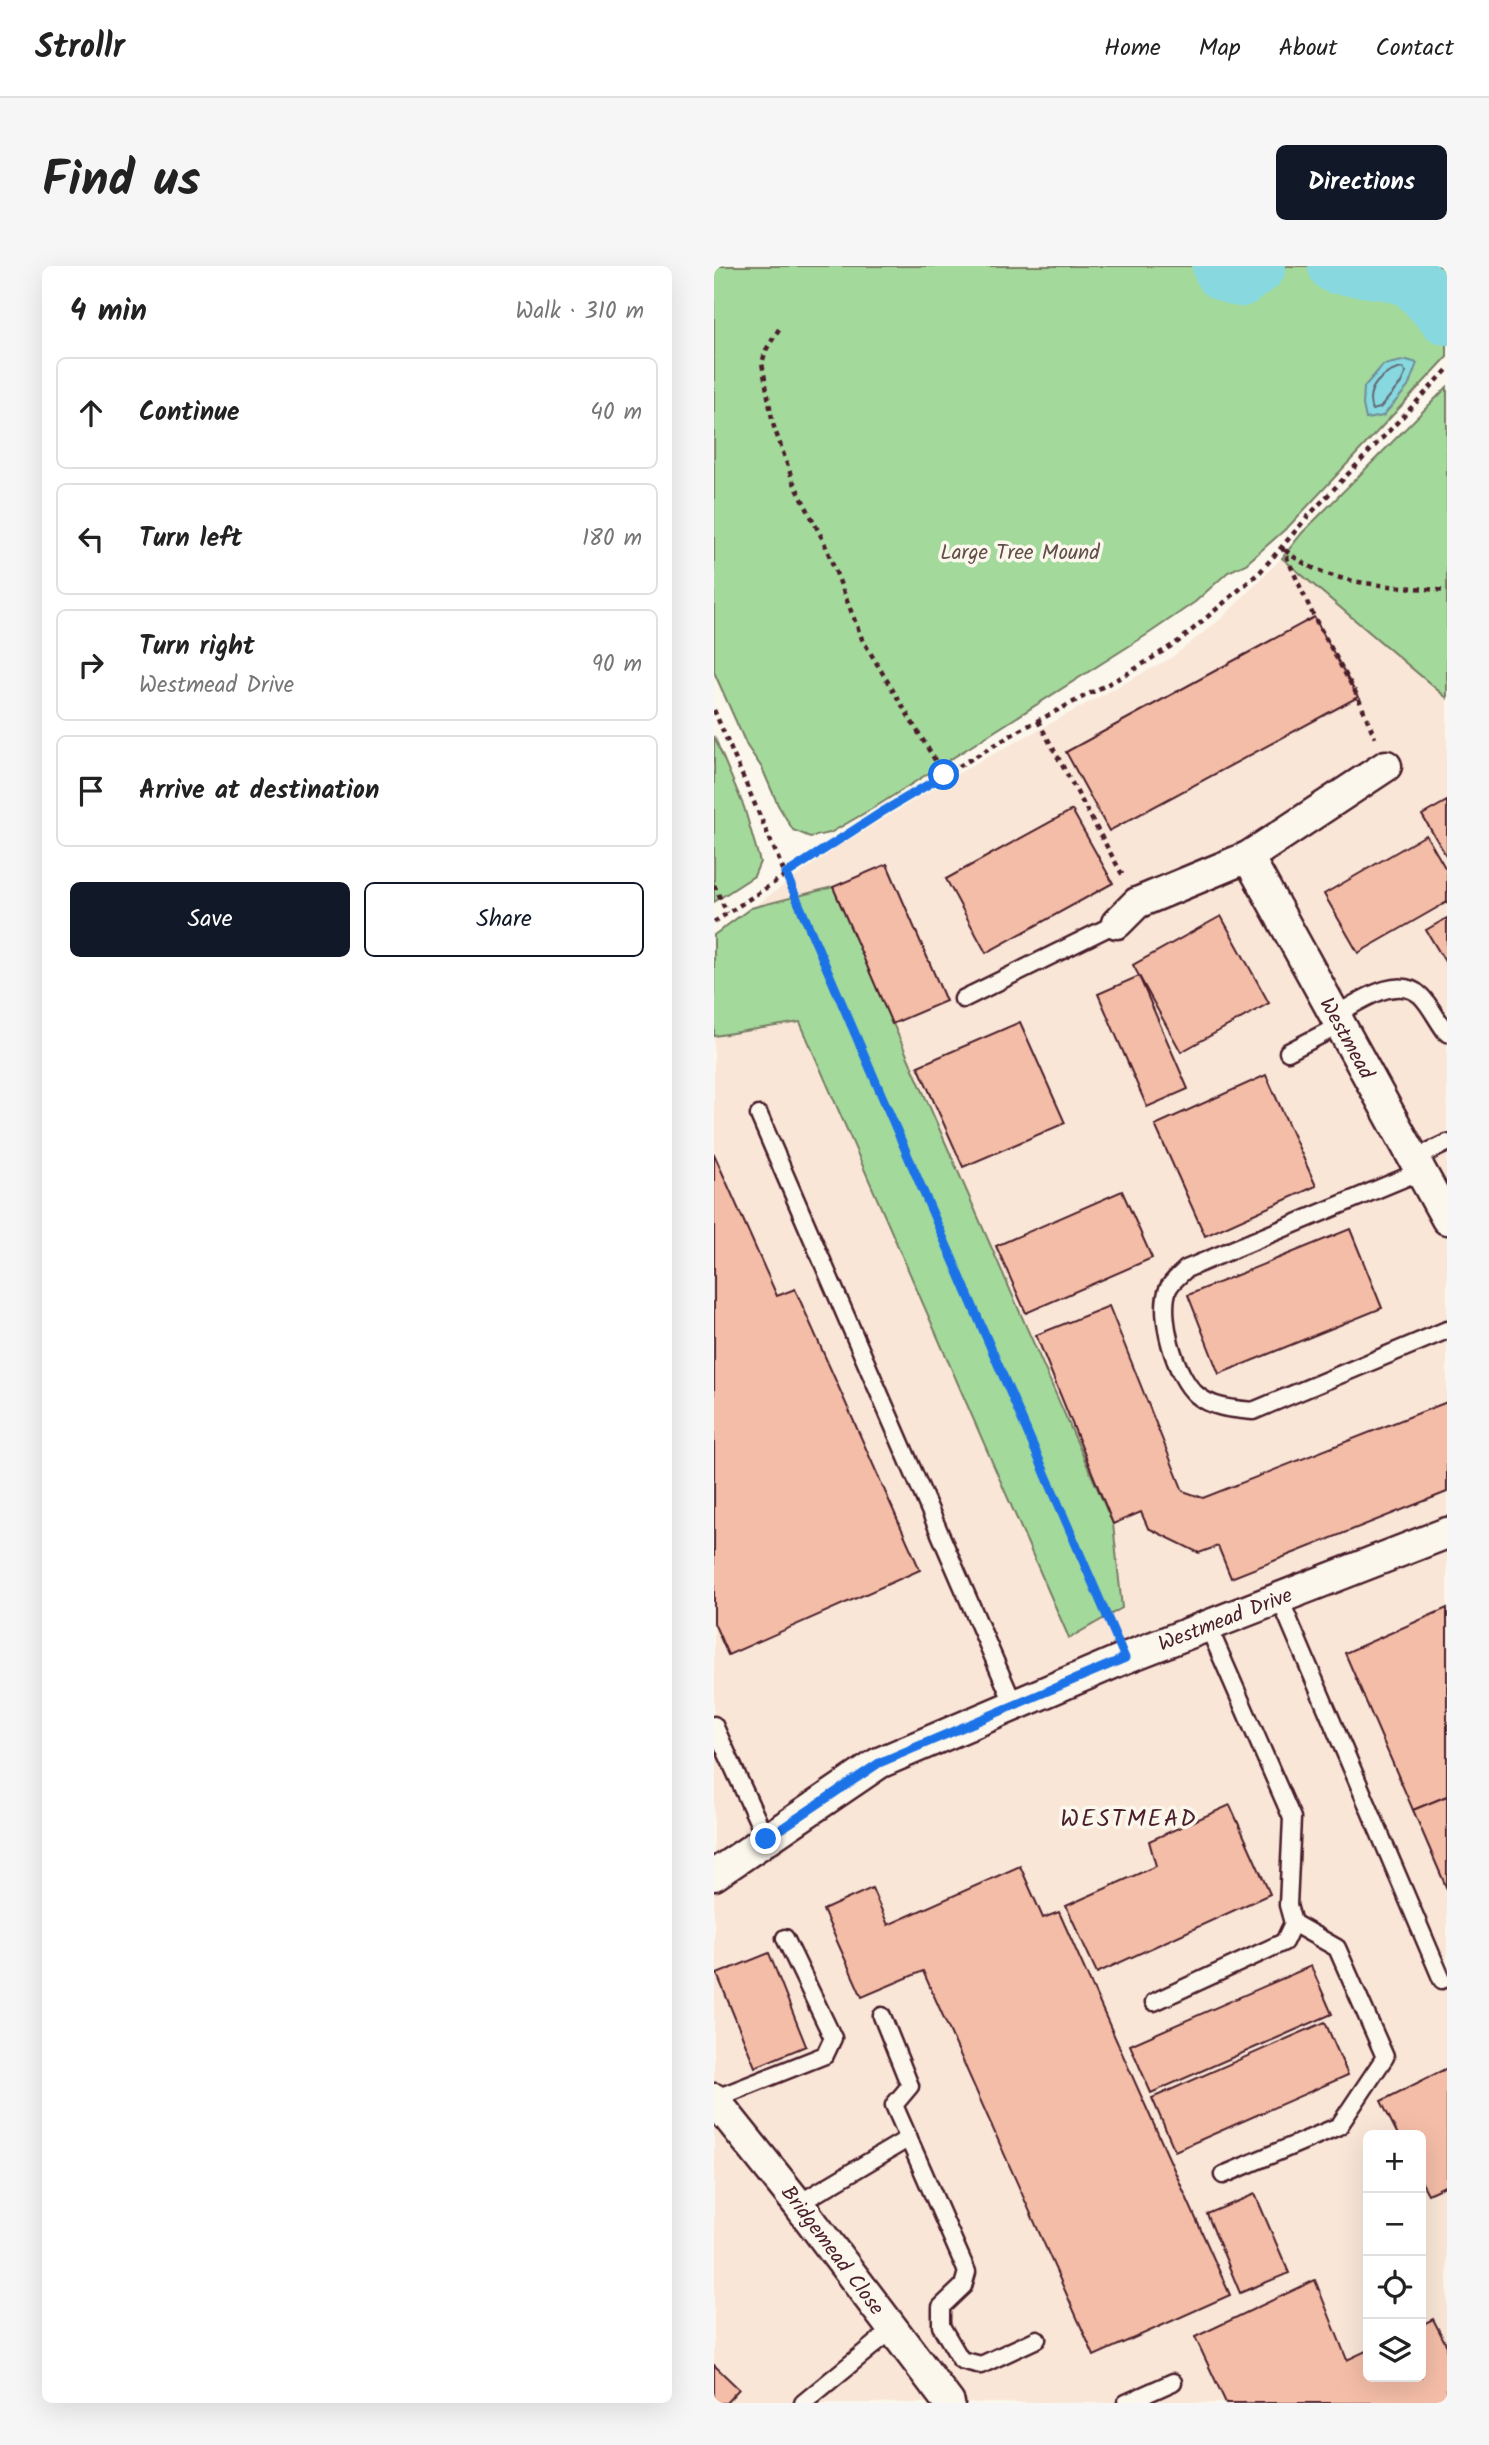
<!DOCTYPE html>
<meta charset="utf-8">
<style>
body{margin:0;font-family:Kalam,sans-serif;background:#f6f6f6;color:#222}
.controls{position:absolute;right:21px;bottom:21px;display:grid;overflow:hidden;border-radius:10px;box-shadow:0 7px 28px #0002}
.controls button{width:63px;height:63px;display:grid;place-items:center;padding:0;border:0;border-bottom:2px solid #e0e0e0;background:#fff;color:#222;font:35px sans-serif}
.stop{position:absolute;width:21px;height:21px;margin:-16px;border:5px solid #1a73e8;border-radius:50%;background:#fff}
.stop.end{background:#1a73e8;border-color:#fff;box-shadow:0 2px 7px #0008}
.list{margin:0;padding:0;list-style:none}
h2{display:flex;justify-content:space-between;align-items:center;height:91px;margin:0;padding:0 28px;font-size:30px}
h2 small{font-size:23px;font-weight:400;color:#767676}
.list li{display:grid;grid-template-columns:46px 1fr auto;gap:21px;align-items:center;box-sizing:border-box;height:112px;margin:0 14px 14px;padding:0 14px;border:2px solid #e0e0e0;border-radius:10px}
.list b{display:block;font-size:26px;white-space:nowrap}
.list p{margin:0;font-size:23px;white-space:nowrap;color:#767676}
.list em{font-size:23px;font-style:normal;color:#767676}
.actions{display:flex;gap:14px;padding:21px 28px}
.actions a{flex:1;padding:16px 0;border:2px solid #111827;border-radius:10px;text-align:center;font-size:24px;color:#111827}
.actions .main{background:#111827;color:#fff}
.icon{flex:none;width:38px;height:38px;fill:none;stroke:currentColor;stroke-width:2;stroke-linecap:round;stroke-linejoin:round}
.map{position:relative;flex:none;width:733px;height:2137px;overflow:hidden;border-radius:10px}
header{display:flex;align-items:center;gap:42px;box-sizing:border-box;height:98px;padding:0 35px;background:#fff;border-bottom:2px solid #e0e0e0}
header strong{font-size:33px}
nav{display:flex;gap:38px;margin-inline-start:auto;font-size:24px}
.intro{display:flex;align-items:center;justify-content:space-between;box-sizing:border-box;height:168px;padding:0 42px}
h1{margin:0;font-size:49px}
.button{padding:18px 32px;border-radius:10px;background:#111827;color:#fff;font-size:24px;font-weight:700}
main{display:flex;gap:42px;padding:0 42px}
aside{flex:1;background:#fff;border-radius:10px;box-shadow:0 7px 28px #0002}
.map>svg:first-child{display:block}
.built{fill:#f9e6d7;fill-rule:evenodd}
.green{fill:#a4d99c;stroke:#777c64;stroke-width:2}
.water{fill:#87d8df;stroke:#6f8e97;stroke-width:2}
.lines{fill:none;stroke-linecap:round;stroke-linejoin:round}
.shore{stroke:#626973;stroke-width:2}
.river{stroke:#87d8df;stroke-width:56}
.building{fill:#f4bda7;stroke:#4a1f2b;stroke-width:2}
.service-casing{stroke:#4a1f2b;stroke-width:21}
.minor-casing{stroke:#4a1f2b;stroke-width:35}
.path{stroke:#4a1f2b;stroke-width:4.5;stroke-dasharray:5 5;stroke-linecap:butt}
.service{stroke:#fbf7ec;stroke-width:16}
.minor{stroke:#fbf7ec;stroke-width:30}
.route{stroke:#1a73e8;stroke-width:9}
.labels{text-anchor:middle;stroke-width:7;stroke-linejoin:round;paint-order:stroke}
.park-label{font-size:21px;fill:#604e47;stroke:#fbf7ec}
.street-label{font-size:21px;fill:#4a1f2b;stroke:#fbf7ec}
.quarter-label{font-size:24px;letter-spacing:2px;fill:#4a1f2b;stroke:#fbf7ec}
</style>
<header>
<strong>Strollr</strong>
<nav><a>Home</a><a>Map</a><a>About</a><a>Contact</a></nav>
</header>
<div class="intro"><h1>Find us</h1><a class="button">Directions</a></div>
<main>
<aside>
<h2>4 min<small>Walk · 310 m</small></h2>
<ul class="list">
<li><svg class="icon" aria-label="ahead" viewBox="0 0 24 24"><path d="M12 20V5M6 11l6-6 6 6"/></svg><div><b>Continue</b></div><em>40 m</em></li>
<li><svg class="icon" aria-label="left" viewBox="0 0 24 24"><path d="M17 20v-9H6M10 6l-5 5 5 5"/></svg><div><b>Turn left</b></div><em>180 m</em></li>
<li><svg class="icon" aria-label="right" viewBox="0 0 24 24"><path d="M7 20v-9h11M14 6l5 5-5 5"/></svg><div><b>Turn right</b><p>Westmead Drive</p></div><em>90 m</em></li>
<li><svg class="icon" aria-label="arrive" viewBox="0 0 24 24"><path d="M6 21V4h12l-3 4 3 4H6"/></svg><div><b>Arrive at destination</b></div></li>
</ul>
<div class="actions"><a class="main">Save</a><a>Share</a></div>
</aside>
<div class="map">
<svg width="733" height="2137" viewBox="0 0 733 2137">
<rect width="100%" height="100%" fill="#fbf7ec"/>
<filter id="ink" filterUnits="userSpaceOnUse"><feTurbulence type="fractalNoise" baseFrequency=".0143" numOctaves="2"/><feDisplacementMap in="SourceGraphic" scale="14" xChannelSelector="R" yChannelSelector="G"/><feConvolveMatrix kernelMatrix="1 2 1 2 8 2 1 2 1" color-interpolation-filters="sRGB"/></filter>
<g filter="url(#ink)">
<path class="built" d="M568,292L733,432V2137H0V669L125,580L250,504L457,392L508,352ZM654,1869H707V2111H654Z"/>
<g class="green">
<path d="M0,0H495L503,13C530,21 537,21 557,0H594L600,4L631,11L685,19L705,31L733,60V91L576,259L532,298L514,306L481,336L434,368L166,538L116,567L96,571L79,564L64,539L48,502L33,480L0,406Z"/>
<polygon points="675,0 732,0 733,17"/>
<polygon points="733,121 733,432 568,292 588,267"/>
<polygon points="0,470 30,541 46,596 40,610 0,636"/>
<polygon points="119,621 399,1258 408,1342 355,1372 86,756 0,770 0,669 37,642"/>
</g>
<polygon class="water" points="693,94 703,97 694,121 669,150 652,153 649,139 650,121 669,99"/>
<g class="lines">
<path class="shore" d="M688,102L692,106L687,117L666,142L658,144C650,122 669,106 688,102Z"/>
<g class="river">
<polyline points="506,0 509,7 526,13 544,0"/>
<polyline points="622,0 672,6 699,14 733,51"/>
</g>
</g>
<g class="building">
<polygon points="600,351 644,431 395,565 352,486"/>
<polygon points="733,535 733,591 708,549"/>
<polygon points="358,544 399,617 272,687 232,613"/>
<polygon points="712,569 733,605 733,636 644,687 610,628"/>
<polygon points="173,598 232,735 178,758 119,621"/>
<polygon points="507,650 555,737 467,786 419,699"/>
<polygon points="733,652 733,699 712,664"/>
<polygon points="425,710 474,823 433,841 384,728"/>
<polygon points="306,756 351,857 249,901 204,800"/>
<polygon points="552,809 602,920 491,970 441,859"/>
<polygon points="0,888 63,1030 81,1023 206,1304 14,1389 0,1357"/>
<polygon points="408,925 438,992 312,1047 282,980"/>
<polygon points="636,963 668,1042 505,1108 474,1029"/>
<polygon points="395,1040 469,1225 489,1232 733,1136 733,1226 517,1312 504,1280 485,1287 434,1262 427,1246 399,1258 322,1069"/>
<polygon points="733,1342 733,1530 699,1544 631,1387"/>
<polygon points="733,1530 733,1623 699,1544"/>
<polygon points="516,1539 556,1628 383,1707 352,1640 442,1600 435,1575"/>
<polygon points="306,1600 329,1652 345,1646 516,2029 380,2090 209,1705 148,1731 109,1644 158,1622 174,1659"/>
<polygon points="55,1687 92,1780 41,1801 3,1708"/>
<polygon points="597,1700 618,1748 437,1827 416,1779"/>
<polygon points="611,1756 634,1809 461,1885 438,1832"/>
<polygon points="733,1802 733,1919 714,1928 707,1915 707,1869 684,1869 667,1835"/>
<polygon points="541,1928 575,2007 526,2027 493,1948"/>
<polygon points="601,2014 633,2094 654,2084 654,2111 707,2111 707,2059 719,2053 733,2080 733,2137 512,2137 481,2071"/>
<polygon points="0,2099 25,2123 12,2137 0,2137"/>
</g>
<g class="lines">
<g class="service-casing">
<g id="service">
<polyline points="249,733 403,657"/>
<path d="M621,749C644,737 683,707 707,730C717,740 724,756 733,767"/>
<polyline points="574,786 626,759"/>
<polyline points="45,849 300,1439"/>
<polyline points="699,893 733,877"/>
<path d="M707,905L472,1003C466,1009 457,1016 454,1023C444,1049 461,1111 483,1129C498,1142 520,1143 539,1145L733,1064"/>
<polyline points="565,1331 728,1714"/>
<polyline points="0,1459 52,1573"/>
<polyline points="440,1736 570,1676 579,1657 574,1639 578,1552 494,1360"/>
<polyline points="168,1750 196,1820 180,1839 253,2006 249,2020 227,2041 227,2060 247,2094 267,2099 323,2073"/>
<polyline points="0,1833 111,1789 119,1772 71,1672"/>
<polyline points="509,1909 625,1860 671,1791 623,1682 579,1657"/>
<polyline points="84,1938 195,1872"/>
<polyline points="89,2137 179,2063"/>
<polyline points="412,2137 459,2116"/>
</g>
</g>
<g class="minor-casing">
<g id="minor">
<polyline points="534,591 672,500"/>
<polyline points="403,657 423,637 534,591 733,953"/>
<polyline points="0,1609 165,1497 411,1392 733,1267"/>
<polyline points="0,1833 84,1938 235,2137"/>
</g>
</g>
<g class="path">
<polyline points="65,63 52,84 48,97 59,158 79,215 110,276 148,373 230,509"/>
<polyline points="568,281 600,351 644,431 661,472"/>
<path d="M571,284C618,323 675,318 733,325"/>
<polyline points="0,444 399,1365"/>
<polyline points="324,455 409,610"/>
<polyline points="0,619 13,647"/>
<polyline points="0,656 168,546 306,464 413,408 465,375 546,306 597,247 733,104"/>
</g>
<use href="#service" class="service"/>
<use href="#minor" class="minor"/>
</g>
</g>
<g class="lines" filter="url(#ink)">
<polyline class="route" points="52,1573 165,1497 411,1392 72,608 168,546 230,509"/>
</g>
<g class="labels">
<g class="park-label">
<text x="306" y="293">Large Tree Mound</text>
</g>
<g class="street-label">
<text transform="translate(633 772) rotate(61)" y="7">Westmead</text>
<text transform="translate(511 1353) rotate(-21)" y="7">Westmead Drive</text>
<text transform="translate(119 1984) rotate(53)" y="7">Bridgemead Close</text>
</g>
<g class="quarter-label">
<text x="415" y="1560">WESTMEAD</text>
</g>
</g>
</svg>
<div class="controls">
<button>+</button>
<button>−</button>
<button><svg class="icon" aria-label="locate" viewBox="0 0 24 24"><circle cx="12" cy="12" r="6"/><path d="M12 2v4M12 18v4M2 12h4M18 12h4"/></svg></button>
<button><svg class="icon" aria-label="layers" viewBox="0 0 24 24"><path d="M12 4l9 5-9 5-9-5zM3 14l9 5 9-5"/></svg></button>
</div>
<div class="stop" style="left:230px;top:509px"></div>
<div class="stop end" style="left:52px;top:1573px"></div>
</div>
</main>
